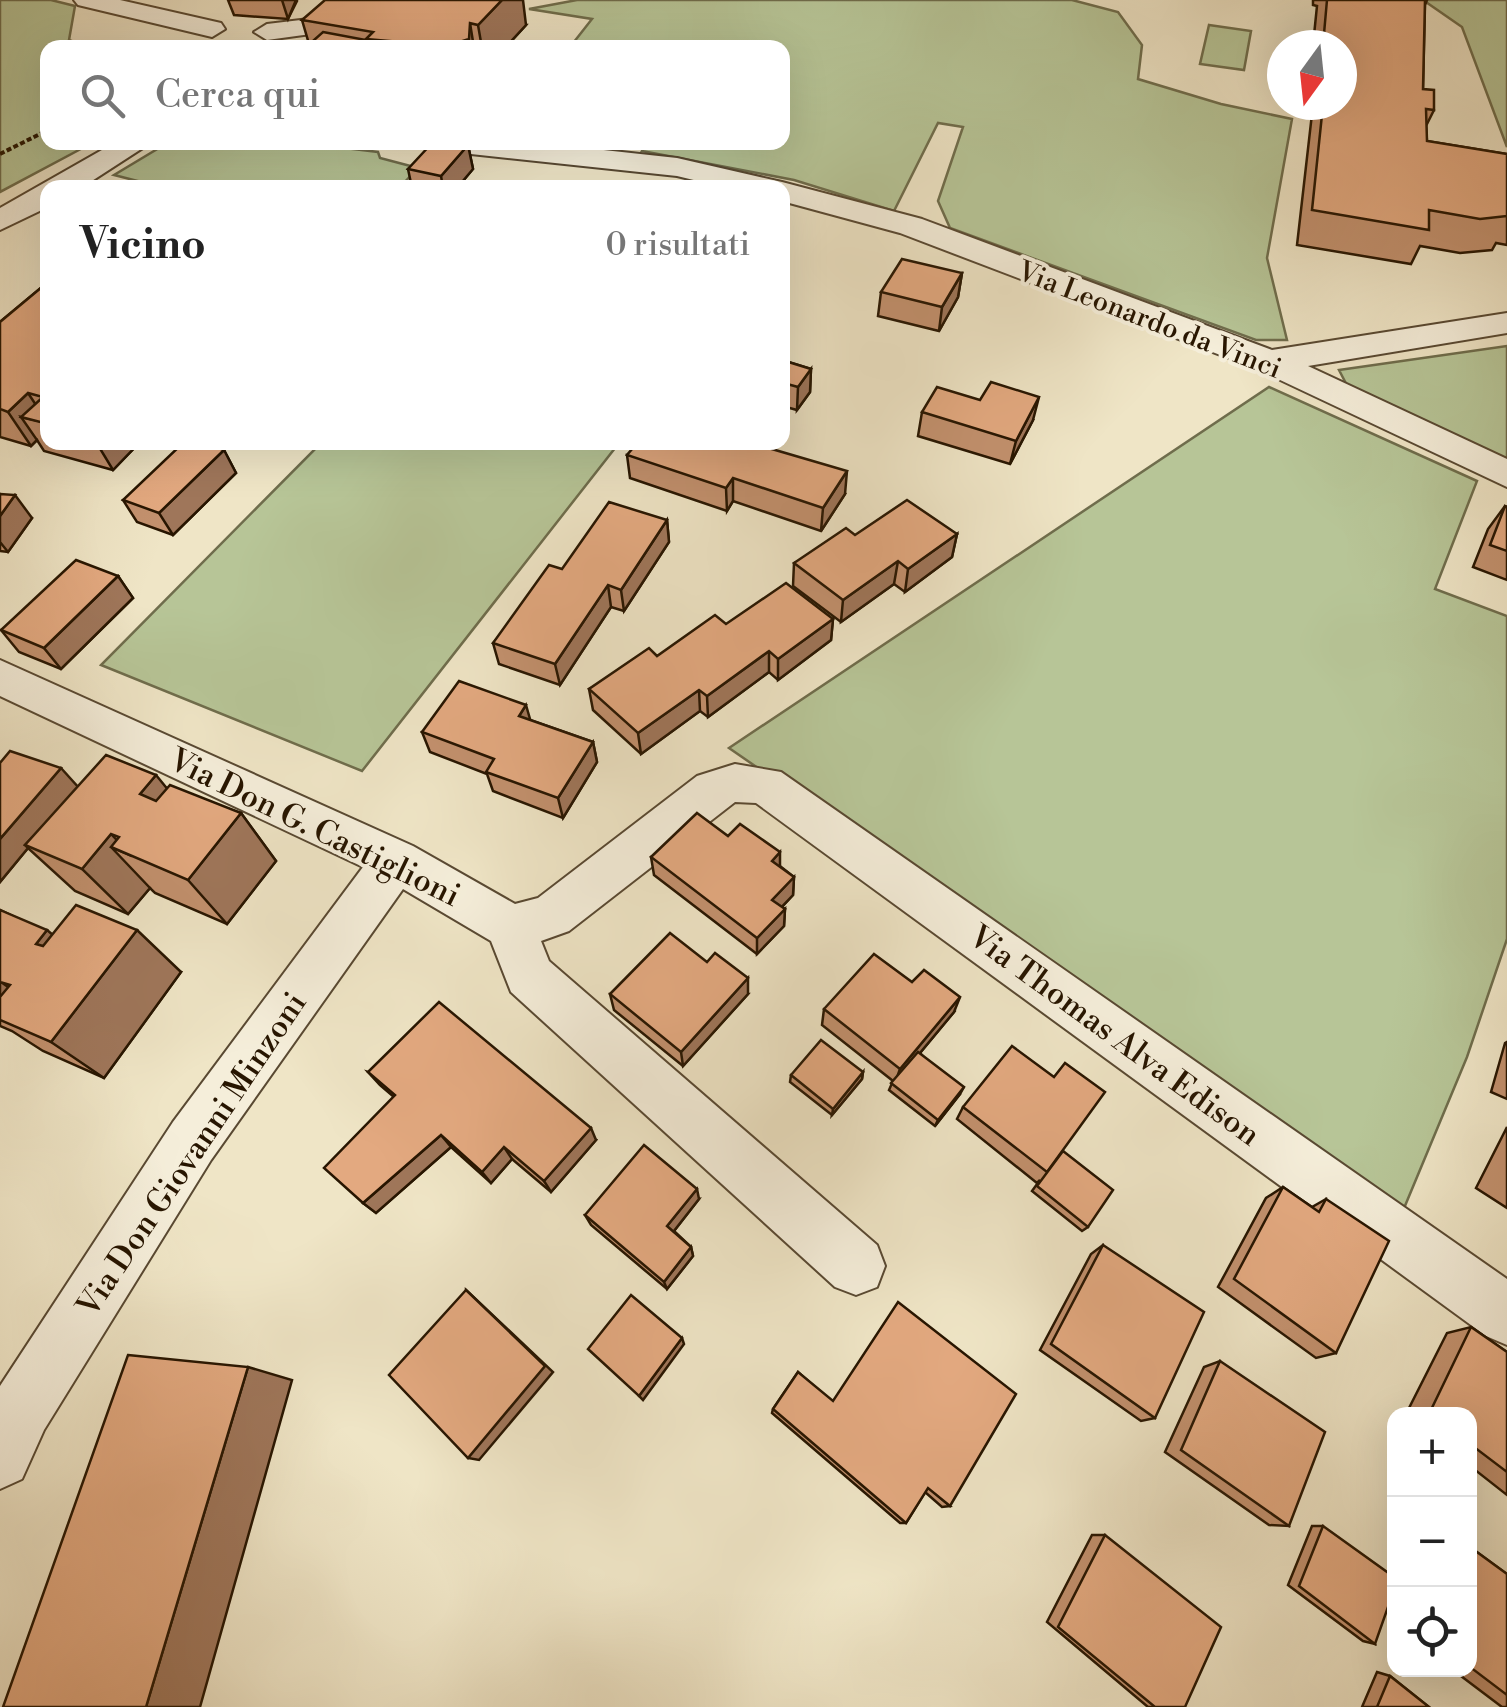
<!DOCTYPE html>
<html lang="it">
<meta charset="utf-8">
<style>
body{margin:0;font-family:"Libre Bodoni",serif;background:#f2f2f2;color:#222}
.controls{position:absolute;right:30px;bottom:30px;display:grid;overflow:hidden;border-radius:20px;box-shadow:0 10px 40px #0002}
.controls button{width:90px;height:90px;display:grid;place-items:center;padding:0;border:0;border-bottom:2px solid #e0e0e0;background:#fff;color:#222;font:50px sans-serif}
.compass{position:absolute;left:1267px;top:30px;width:90px;height:90px;border-radius:50%;background:#fff;box-shadow:0 10px 40px #0002;rotate:195deg}
.list{margin:0;padding:0;list-style:none}
h2{display:flex;justify-content:space-between;align-items:center;height:130px;margin:0;padding:0 40px;font-size:42px}
h2 small{font-size:32px;font-weight:400;color:#767676}
.icon{flex:none;width:55px;height:55px;fill:none;stroke:currentColor;stroke-width:2;stroke-linecap:round;stroke-linejoin:round}
.map{position:relative;flex:none;width:1507px;height:1707px;overflow:hidden}
.search{position:absolute;background:#fff;box-shadow:0 10px 40px #0002;left:40px;top:40px;width:750px;height:110px;display:flex;align-items:center;gap:25px;box-sizing:border-box;padding:0 35px;border-radius:20px;color:#767676;font-size:38px}
.panel{position:absolute;background:#fff;box-shadow:0 10px 40px #0002;left:40px;top:180px;width:750px;height:270px;border-radius:20px}
.map>svg:first-child{display:block}
.green{fill:#b7c597;stroke:#6f6d4c;stroke-width:2.5}
.lines{fill:none;stroke-linecap:round;stroke-linejoin:round}
.minor-casing{stroke:#594932;stroke-width:4}
.path{stroke:#271500;stroke-width:4;stroke-dasharray:5 2.5;stroke-linecap:butt}
.minor{fill:#f5eeda;fill-rule:evenodd}
.wall{fill:#c3916e;stroke:#271500;stroke-width:2.5}
.shaded-wall{fill:#9f765a;stroke:#271500;stroke-width:2.5}
.building{fill:#e3a980;stroke:#271500;stroke-width:2.5}
.labels{text-anchor:middle;stroke-width:8;stroke-linejoin:round;paint-order:stroke}
.far-street-label{font-size:28px;fill:#271500;stroke:#f5eeda}
.street-label{font-size:32px;fill:#271500;stroke:#f5eeda}
</style>
<div class="map">
<svg width="1507" height="1707" viewBox="0 0 1507 1707">
<rect width="100%" height="100%" fill="#efe5c6"/>
<filter id="stains"><feTurbulence type="fractalNoise" baseFrequency=".002" numOctaves="4"/><feColorMatrix values="0 0 0 0 .2 0 0 0 0 .09 0 0 0 0 .02 0 0 0 .5 -.17"/></filter>
<radialGradient id="worn" r=".72"><stop offset=".6" stop-color="#630" stop-opacity="0"/><stop offset="1" stop-color="#630" stop-opacity=".3"/></radialGradient>
<g class="green">
<polygon points="0,0 51,0 75,6 69,40 86,47 48,48 48,142 92,143 0,192"/>
<polygon points="577,0 1072,0 1118,12 1142,45 1138,79 1221,104 1292,119 1267,258 1287,340 1256,340 950,228 938,201 963,127 938,123 894,211 794,180 642,151 647,143 782,142 782,48 570,47 592,19 529,9"/>
<polygon points="1423,0 1507,0 1507,147 1462,27"/>
<polygon points="1209,25 1251,31 1244,70 1200,64"/>
<polygon points="169,142 303,143 378,152 380,158 418,168 399,188 165,188 114,175"/>
<polygon points="1507,346 1507,462 1351,393 1339,370"/>
<polygon points="1269,387 1477,481 1435,589 1507,616 1507,939 1467,1057 1402,1213 729,748"/>
<polygon points="321,443 619,443 362,771 101,665"/>
</g>
<g class="lines">
<g class="minor-casing">
<g id="minor">
<polygon points="74,0 120,0 221,23 225,29 212,37 78,5"/>
<polygon points="368,12 381,20 377,25 267,40 254,32 267,24"/>
<polygon points="116,142 152,142 81,188 48,188 48,207 0,230 0,208"/>
<polygon points="429,142 530,142 677,158 782,182 922,219 1272,350 1507,313 1507,333 1308,366 1507,459 1507,487 1257,369 900,233 782,201 782,188 727,188 677,176 443,151"/>
<polygon points="0,660 413,846 515,904 538,898 697,776 735,764 781,772 1507,1279 1507,1345 1486,1336 756,803 735,802 569,931 541,941 549,961 877,1245 885,1266 877,1287 856,1295 835,1287 511,992 491,941 403,889 211,1160 44,1430 22,1479 0,1489 0,1386 173,1122 363,867 0,696"/>
</g>
</g>
<polyline class="path" points="0,154 48,130"/>
<use href="#minor" class="minor"/>
</g>
<g class="wall">
<polygon points="228,0 296,0 297,1 288,19 234,15"/>
<polygon points="1313,0 1427,0 1425,5 1423,89 1434,110 1426,126 1427,141 1507,154 1507,245 1496,243 1492,250 1460,253 1420,246 1411,264 1297,245 1313,105 1342,105 1342,45 1313,45 1317,6 1313,5"/>
<polygon points="302,20 526,25 505,48 305,48 309,44"/>
<polygon points="468,145 473,169 457,188 412,188 408,169"/>
<polygon points="962,273 958,297 939,331 878,316 881,292"/>
<polygon points="48,282 48,442 140,442 113,470 44,451 37,440 31,446 0,437 0,322"/>
<polygon points="782,360 811,369 810,392 797,410 786,407 782,413"/>
<polygon points="922,412 1033,420 1010,464 918,436"/>
<polygon points="224,450 236,473 173,535 137,522 123,500"/>
<polygon points="627,455 845,494 821,531 733,501 727,511 630,478"/>
<polygon points="0,494 32,518 8,552 0,551"/>
<polygon points="1505,506 1507,507 1507,580 1473,567 1488,529"/>
<polygon points="667,520 669,542 624,611 611,607 560,685 499,664 493,643 562,569"/>
<polygon points="957,534 952,557 905,592 894,584 841,622 793,586 794,563 855,535"/>
<polygon points="118,576 133,598 61,669 19,652 1,630"/>
<polygon points="833,619 831,640 778,680 769,672 708,717 700,711 641,754 593,710 589,689 657,656 726,624"/>
<polygon points="530,720 593,742 597,762 563,818 493,791 487,774 430,752 422,732"/>
<polygon points="0,762 78,787 167,788 241,813 276,861 227,924 155,893 150,888 128,914 75,891 28,848 0,882"/>
<polygon points="728,836 780,866 794,877 793,895 782,907 785,909 784,926 757,954 654,875 651,857"/>
<polygon points="0,910 52,935 181,972 104,1078 43,1051 12,1031 0,1026"/>
<polygon points="610,994 748,994 683,1066 614,1010"/>
<polygon points="824,1009 954,1012 920,1053 960,1094 935,1126 889,1090 893,1081 822,1025"/>
<polygon points="1507,1042 1507,1099 1491,1092 1505,1043"/>
<polygon points="368,1072 596,1140 551,1192 512,1159 491,1183 451,1147 376,1213 363,1203 394,1097 380,1085"/>
<polygon points="863,1072 862,1079 832,1115 790,1082 791,1075"/>
<polygon points="963,1107 1063,1151 1088,1227 1082,1231 1032,1191 1040,1180 1037,1183 957,1119"/>
<polygon points="1507,1127 1507,1208 1476,1188"/>
<polygon points="1283,1187 1312,1207 1326,1199 1336,1353 1316,1358 1218,1287 1266,1198"/>
<polygon points="699,1199 674,1231 691,1247 693,1256 667,1289 591,1225 585,1215"/>
<polygon points="1103,1245 1155,1418 1141,1421 1040,1350 1091,1254"/>
<polygon points="1471,1327 1507,1352 1507,1495 1470,1466 1470,1414 1406,1414 1447,1333"/>
<polygon points="1220,1361 1289,1526 1269,1525 1165,1452 1204,1367"/>
<polygon points="798,1372 950,1506 942,1507 925,1492 906,1523 900,1523 772,1413 773,1409"/>
<polygon points="1312,1526 1323,1526 1375,1644 1363,1641 1288,1585"/>
<polygon points="1092,1535 1105,1535 1185,1707 1148,1707 1047,1622"/>
<polygon points="1470,1547 1507,1574 1507,1707 1502,1707 1453,1670 1470,1670"/>
<polygon points="1377,1672 1390,1676 1429,1707 1362,1707"/>
</g>
<g class="shaded-wall">
<polygon points="282,0 296,0 288,19"/>
<polygon points="502,0 523,0 526,25 505,48 482,48 478,25"/>
<polygon points="470,23 474,48 447,48 447,46"/>
<polygon points="468,145 473,169 457,188 443,188 441,176"/>
<polygon points="962,273 958,297 939,331 942,307"/>
<polygon points="811,369 810,392 797,410 798,387"/>
<polygon points="787,384 786,407 782,413 782,390"/>
<polygon points="28,393 48,423 21,417 37,440 31,446 8,412"/>
<polygon points="1039,397 1033,420 1010,464 1016,441"/>
<polygon points="96,442 140,442 113,470"/>
<polygon points="224,450 236,473 173,535 159,513"/>
<polygon points="847,471 845,494 821,531 823,508"/>
<polygon points="733,478 733,501 727,511 726,488"/>
<polygon points="15,495 32,518 8,552 0,542 0,516"/>
<polygon points="667,520 669,542 624,611 621,590"/>
<polygon points="957,534 952,557 905,592 908,569"/>
<polygon points="898,561 894,584 841,622 843,600"/>
<polygon points="118,576 133,598 61,669 44,648"/>
<polygon points="608,585 611,607 560,685 555,664"/>
<polygon points="833,619 831,640 778,680 778,659"/>
<polygon points="769,651 769,672 708,717 707,696"/>
<polygon points="699,690 700,711 641,754 638,733"/>
<polygon points="526,705 532,726 519,716"/>
<polygon points="593,742 597,762 563,818 558,798"/>
<polygon points="61,768 79,788 25,845 28,848 0,882 0,839"/>
<polygon points="156,775 196,824 140,794"/>
<polygon points="241,813 276,861 227,924 188,880"/>
<polygon points="111,834 132,856 111,847 150,888 128,914 82,869"/>
<polygon points="780,852 780,870 772,861"/>
<polygon points="794,877 793,895 771,918 772,900"/>
<polygon points="785,909 784,926 757,954 757,938"/>
<polygon points="47,930 97,972 36,944"/>
<polygon points="137,930 181,972 104,1078 51,1042"/>
<polygon points="748,978 748,994 683,1066 681,1052"/>
<polygon points="0,982 1,982 56,1021 0,1017"/>
<polygon points="960,997 954,1012 895,1083 900,1069"/>
<polygon points="863,1072 862,1079 832,1115 833,1109"/>
<polygon points="964,1087 960,1094 935,1126 938,1120"/>
<polygon points="591,1128 596,1140 551,1192 544,1181"/>
<polygon points="441,1135 451,1147 376,1213 363,1203"/>
<polygon points="504,1147 512,1159 491,1183 482,1172"/>
<polygon points="697,1189 699,1199 670,1236 667,1226"/>
<polygon points="691,1247 693,1256 667,1289 664,1282"/>
<polygon points="466,1290 553,1372 479,1460 468,1458"/>
<polygon points="682,1338 684,1344 643,1400 639,1396"/>
<polygon points="248,1367 292,1380 200,1707 146,1707"/>
</g>
<g class="building">
<polygon points="325,0 502,0 478,25 470,23 469,39 447,46 366,39 373,32 302,20"/>
<polygon points="1327,0 1425,0 1423,89 1434,90 1434,110 1426,109 1427,141 1507,154 1507,216 1480,219 1429,210 1429,230 1312,210 1323,105 1342,105 1342,45 1323,45"/>
<polygon points="323,32 366,40 368,48 305,48"/>
<polygon points="433,142 454,142 468,145 441,176 408,169"/>
<polygon points="902,259 962,273 942,307 881,292"/>
<polygon points="48,282 48,424 21,417 43,397 28,393 8,412 0,409 0,322"/>
<polygon points="782,360 811,369 798,387 787,384 782,390"/>
<polygon points="991,382 1039,397 1016,441 922,412 937,387 980,400"/>
<polygon points="184,442 202,442 224,450 159,513 123,500"/>
<polygon points="638,442 748,442 847,471 823,508 733,478 726,488 627,455"/>
<polygon points="0,494 15,495 0,516"/>
<polygon points="907,500 957,534 908,569 898,561 843,600 794,563 846,528 855,535"/>
<polygon points="609,502 667,520 621,590 608,585 555,664 493,643 549,565 562,569"/>
<polygon points="1505,506 1507,507 1507,551 1490,545"/>
<polygon points="76,560 118,576 44,648 1,630"/>
<polygon points="786,583 833,619 778,659 769,651 707,696 699,690 638,733 589,689 649,648 657,656 715,615 726,624"/>
<polygon points="459,681 526,705 519,716 593,742 558,798 486,772 494,759 422,732"/>
<polygon points="10,751 61,768 0,839 0,763"/>
<polygon points="106,755 156,775 140,794 156,801 170,785 241,813 188,880 111,847 119,837 111,834 82,869 25,845"/>
<polygon points="697,813 728,836 740,824 780,852 772,861 794,877 772,900 785,909 757,938 651,857"/>
<polygon points="76,905 137,930 51,1042 0,1020 0,997 10,985 0,982 0,910 47,930 36,944 43,946"/>
<polygon points="670,933 707,962 715,953 748,978 681,1052 610,994"/>
<polygon points="874,954 912,982 924,970 960,997 900,1069 824,1009"/>
<polygon points="439,1002 591,1128 544,1181 504,1147 482,1172 441,1135 363,1203 324,1168 395,1095 368,1072"/>
<polygon points="821,1040 863,1072 833,1109 791,1075"/>
<polygon points="1012,1046 1054,1077 1065,1063 1105,1092 1047,1172 963,1107"/>
<polygon points="918,1052 964,1087 938,1120 891,1083"/>
<polygon points="644,1145 697,1189 667,1226 691,1247 664,1282 585,1215"/>
<polygon points="1063,1151 1113,1190 1088,1227 1037,1186"/>
<polygon points="1283,1187 1319,1212 1326,1199 1389,1241 1336,1353 1234,1279"/>
<polygon points="1103,1245 1204,1312 1155,1418 1051,1344"/>
<polygon points="466,1290 545,1366 468,1458 389,1375"/>
<polygon points="631,1295 682,1338 639,1396 588,1349"/>
<polygon points="898,1302 1016,1394 950,1506 928,1488 906,1523 773,1409 798,1372 833,1401"/>
<polygon points="1471,1327 1507,1352 1507,1472 1470,1444 1470,1414 1429,1414"/>
<polygon points="128,1355 248,1367 146,1707 3,1707"/>
<polygon points="1220,1361 1325,1432 1289,1526 1181,1450"/>
<polygon points="1323,1526 1394,1577 1394,1590 1375,1644 1299,1586"/>
<polygon points="1105,1535 1221,1627 1185,1707 1155,1707 1058,1627"/>
<polygon points="1470,1547 1507,1574 1507,1695 1470,1667"/>
<polygon points="1390,1676 1429,1707 1377,1707"/>
</g>
<g class="labels">
<g class="far-street-label">
<text transform="translate(1150 319) rotate(21)" y="10">Via Leonardo da Vinci</text>
</g>
<g class="street-label">
<text transform="translate(315 827) rotate(26)" y="11">Via Don G. Castiglioni</text>
<text transform="translate(1115 1035) rotate(36)" y="11">Via Thomas Alva Edison</text>
<text transform="translate(191 1154) rotate(-56)" y="11">Via Don Giovanni Minzoni</text>
</g>
</g>
<rect width="100%" height="100%" filter="url(#stains)"/>
<rect width="100%" height="100%" fill="url(#worn)"/>
</svg>
<div class="controls">
<button>+</button>
<button>−</button>
<button><svg class="icon" aria-label="locate" viewBox="0 0 24 24"><circle cx="12" cy="12" r="6"/><path d="M12 2v4M12 18v4M2 12h4M18 12h4"/></svg></button>
</div>
<svg class="compass" viewBox="-18 -18 36 36"><path d="M0-13l5 13h-10z" fill="#e53935"/><path d="M0 13l5-13h-10z" fill="#767676"/></svg>
<div class="search"><svg class="icon" aria-label="search" viewBox="0 0 24 24"><circle cx="10" cy="10" r="6"/><path d="M15 15l6 6"/></svg>Cerca qui</div>
<section class="panel">
<h2>Vicino<small>0 risultati</small></h2>
<ul class="list">
</ul>
</section>
</div>
